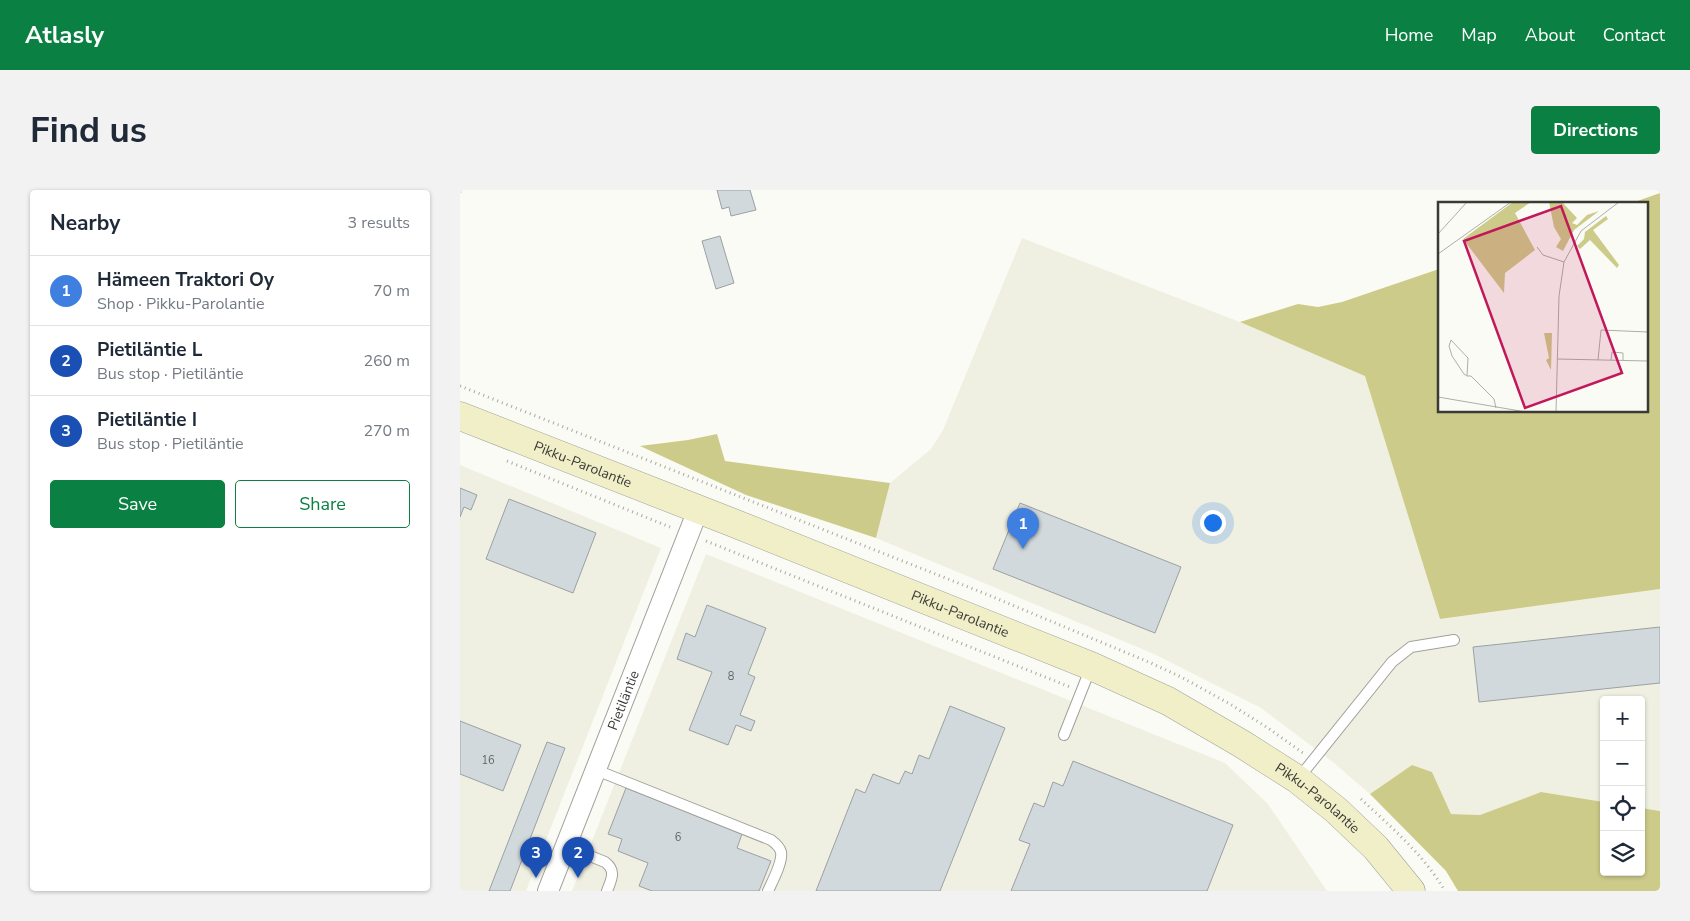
<!DOCTYPE html>
<meta charset="utf-8">
<style>
body{margin:0;font-family:"Nunito Sans",sans-serif;background:#f2f2f3;color:#1f2937}
.controls{position:absolute;right:15px;bottom:15px;display:grid;overflow:hidden;border-radius:5px;box-shadow:0 1px 4px #0004}
.controls button{width:45px;height:45px;display:grid;place-items:center;padding:0;border:0;border-bottom:1px solid #e0e1e3;background:#fff;color:#1f2937;font:25px sans-serif}
.you{position:absolute;left:752px;top:332px;width:18px;height:18px;margin:-12px;border:4px solid #fff;border-radius:50%;background:#1a73e8;box-shadow:0 0 0 8px #1a73e833}
.badge{display:grid;place-items:center;width:32px;height:32px;border-radius:50%;background:#0b8043;color:#fff;font-size:16px;font-weight:700}
.pin{position:absolute;translate:-50% -41px;filter:drop-shadow(0 1px 2px #0008)}
.pin::after{content:'';position:absolute;top:26px;width:18px;height:15px;background:inherit;clip-path:polygon(0 0,100% 0,50% 100%)}
.list{margin:0;padding:0;list-style:none}
h2{display:flex;justify-content:space-between;align-items:center;height:65px;margin:0;padding:0 20px;font-size:21px}
h2 small{font-size:16px;font-weight:400;color:#747a83}
.list li{display:grid;grid-template-columns:32px 1fr auto;gap:15px;align-items:center;box-sizing:border-box;height:70px;padding:0 20px;border-top:1px solid #e0e1e3}
.list b{display:block;font-size:19px;white-space:nowrap}
.list p{margin:0;font-size:16px;white-space:nowrap;color:#747a83}
.list em{font-size:16px;font-style:normal;color:#747a83}
.actions{display:flex;gap:10px;padding:15px 20px}
.actions a{flex:1;padding:11px 0;border:1px solid #0b8043;border-radius:5px;text-align:center;font-size:18px;color:#0b8043}
.actions .main{background:#0b8043;color:#fff}
.icon{flex:none;width:28px;height:28px;fill:none;stroke:currentColor;stroke-width:2;stroke-linecap:round;stroke-linejoin:round}
.map{position:relative;flex:none;width:1200px;height:701px;overflow:hidden;border-radius:5px}
header{display:flex;align-items:center;gap:30px;box-sizing:border-box;height:70px;padding:0 25px;background:#0b8043;color:#fff}
header strong{font-size:24px}
nav{display:flex;gap:28px;margin-inline-start:auto;font-size:18px}
.intro{display:flex;align-items:center;justify-content:space-between;box-sizing:border-box;height:120px;padding:0 30px}
h1{margin:0;font-size:35px}
.button{padding:12px 22px;border-radius:5px;background:#0b8043;color:#fff;font-size:18px;font-weight:700}
main{display:flex;gap:30px;padding:0 30px}
aside{flex:1;background:#fff;border-radius:5px;box-shadow:0 1px 4px #0004}
.map>svg:first-child{display:block}
.built{fill:#f0f0e2}
.green{fill:#cdcb89}
.building{fill:#d2d9dc;stroke:#9aa0a3}
.lines{fill:none;stroke-linecap:round;stroke-linejoin:round}
.service-casing{stroke:#a1a19b;stroke-width:12}
.minor-casing{stroke:#a1a19b;stroke-width:22}
.secondary-casing{stroke:#a1a19b;stroke-width:29}
.path{stroke:#a9a9a4;stroke-width:3;stroke-dasharray:1 4;stroke-linecap:butt}
.service{stroke:#fff;stroke-width:10}
.minor{stroke:#fff;stroke-width:20}
.secondary{stroke:#f1efc8;stroke-width:28}
.labels{text-anchor:middle;stroke-width:4;stroke-linejoin:round;paint-order:stroke}
.number-label{font-size:11px;fill:#606260}
.street-label{font-size:14px;fill:#3a3a37;stroke:#fafbf4}
.inset-road{fill:none;stroke:#adaea8;stroke-width:1}
.view{fill:#c2185b;fill-opacity:0.15;stroke:#c2185b;stroke-width:2.5}
.inset-edge{fill:none;stroke:#3a3a37;stroke-width:2.5}
</style>
<header>
<strong>Atlasly</strong>
<nav><a>Home</a><a>Map</a><a>About</a><a>Contact</a></nav>
</header>
<div class="intro"><h1>Find us</h1><a class="button">Directions</a></div>
<main>
<aside>
<h2>Nearby<small>3 results</small></h2>
<ul class="list">
<li><span class="badge" style="background:#3f7fe0">1</span><div><b>Hämeen Traktori Oy</b><p>Shop · Pikku-Parolantie</p></div><em>70 m</em></li>
<li><span class="badge" style="background:#1a4fb4">2</span><div><b>Pietiläntie L</b><p>Bus stop · Pietiläntie</p></div><em>260 m</em></li>
<li><span class="badge" style="background:#1a4fb4">3</span><div><b>Pietiläntie I</b><p>Bus stop · Pietiläntie</p></div><em>270 m</em></li>
</ul>
<div class="actions"><a class="main">Save</a><a>Share</a></div>
</aside>
<div class="map">
<svg width="1200" height="701" viewBox="0 0 1200 701">
<rect width="100%" height="100%" fill="#fafbf4"/>
<g class="built">
<polygon points="562,48 780,132 905,185 980,429 1200,399 1200,621 1181,618 1181,510 1144,510 1144,612 1081,602 1020,625 991,624 972,582 952,575 910,604 874,573 801,518 694,464 416,348 430,293 471,259 483,240"/>
<polygon points="0,275 201,358 66,701 0,701"/>
<polygon points="246,364 765,573 808,614 867,701 112,701"/>
</g>
<g class="green">
<polygon points="1200,3 1200,399 980,429 905,186 780,132 838,114 858,117 882,112 979,79 979,221 1186,221 1186,14 1169,14"/>
<polygon points="257,244 265,271 430,293 416,348 286,305 180,256 228,250"/>
<polygon points="952,575 972,582 991,624 1020,625 1081,602 1144,612 1144,682 1181,682 1181,618 1200,621 1200,701 998,701 986,681 910,604"/>
</g>
<g class="building">
<polygon points="257,0 290,0 296,20 271,26 269,17 262,19"/>
<polygon points="260,46 274,93 256,99 242,51"/>
<polygon points="0,298 17,305 11,320 4,317 0,327"/>
<polygon points="49,309 136,343 113,403 26,369"/>
<polygon points="560,313 721,377 695,443 533,379"/>
<polygon points="247,415 306,438 288,484 295,487 280,525 295,531 291,541 276,535 268,555 229,540 252,482 217,469 226,443 235,447"/>
<polygon points="1200,437 1200,493 1019,512 1013,457"/>
<polygon points="490,516 545,538 480,701 356,701 396,599 405,603 413,584 439,594 445,581 452,584 459,565 469,569"/>
<polygon points="0,531 61,555 43,601 0,584"/>
<polygon points="87,552 105,558 50,701 29,701"/>
<polygon points="613,571 773,635 747,701 551,701 570,654 559,650 574,613 584,617 593,592 603,596"/>
<polygon points="166,598 282,644 277,658 311,671 299,701 192,701 179,696 188,673 158,661 162,649 148,644"/>
</g>
<g class="lines">
<g class="service-casing">
<g id="service">
<polyline points="604,545 631,477"/>
<path d="M136,580L311,650C315,653 320,657 321,662C323,672 312,692 308,701"/>
<polyline points="838,589 932,472 951,457 994,450"/>
<path d="M105,656L145,672C157,681 151,690 147,701"/>
</g>
</g>
<g class="minor-casing">
<g id="minor">
<path id="s1" d="M88,701L238,320"/>
</g>
</g>
<g class="secondary-casing">
<g id="secondary">
<path id="s2" d="M0,226L271,332L631,476L708,511L782,554L837,589L876,620L916,658L951,701"/>
</g>
</g>
<g class="path">
<polyline points="0,2 1,0"/>
<polyline points="0,196 521,402 691,473 723,488 770,514 808,538 843,563"/>
<polyline points="47,271 210,337"/>
<polyline points="246,351 610,497"/>
<path d="M901,609C931,637 964,665 985,701"/>
</g>
<use href="#service" class="service"/>
<use href="#minor" class="minor"/>
<use href="#secondary" class="secondary"/>
</g>
<g class="labels">
<g class="number-label">
<text x="271" y="490">8</text>
<text x="28" y="574">16</text>
<text x="218" y="651">6</text>
</g>
<g class="street-label">
<text dy="5" stroke="none"><textPath href="#s2" startOffset="132">Pikku-Parolantie</textPath></text>
<text dy="5" stroke="none"><textPath href="#s2" startOffset="538">Pikku-Parolantie</textPath></text>
<text dy="5" stroke="none"><textPath href="#s1" startOffset="205">Pietiläntie</textPath></text>
<text dy="5" stroke="none"><textPath href="#s2" startOffset="942">Pikku-Parolantie</textPath></text>
</g>
</g>
<g transform="translate(978 12)">
<rect width="210" height="210" fill="#fafbf4"/>
<path d="M75,0H93L77,11L97,48L67,71L66,91L25,37ZM111,0H124L139,16L134,21L139,23L149,13L161,9L136,28L125,49L118,45L123,37L116,25ZM168,14L170,17L155,28L181,63L179,66L152,38L142,47L139,44L146,37L147,30ZM106,131H114L113,168L108,158L111,156Z" fill="#cdcb89"/>
<path class="inset-road" d="M0,32L29,0M99,45L105,53L126,60M0,52L73,0M119,157L210,159M160,158L163,128L210,130M173,158L174,150L185,151V159M29,174L30,156L13,138L11,144L14,154L26,172L29,174H33L56,197L58,206M0,195L88,210M118,210L121,94L126,60L143,29L181,0"/>
<path class="view" d="M123,4L184,171L87,206L26,39Z"/>
<rect width="210" height="210" class="inset-edge"/>
</g>
</svg>
<div class="controls">
<button>+</button>
<button>−</button>
<button><svg class="icon" aria-label="locate" viewBox="0 0 24 24"><circle cx="12" cy="12" r="6"/><path d="M12 2v4M12 18v4M2 12h4M18 12h4"/></svg></button>
<button><svg class="icon" aria-label="layers" viewBox="0 0 24 24"><path d="M12 4l9 5-9 5-9-5zM3 14l9 5 9-5"/></svg></button>
</div>
<div class="you"></div>
<div class="pin badge" style="left:563px;top:359px;background:#3f7fe0">1</div>
<div class="pin badge" style="left:118px;top:688px;background:#1a4fb4">2</div>
<div class="pin badge" style="left:76px;top:688px;background:#1a4fb4">3</div>
</div>
</main>
